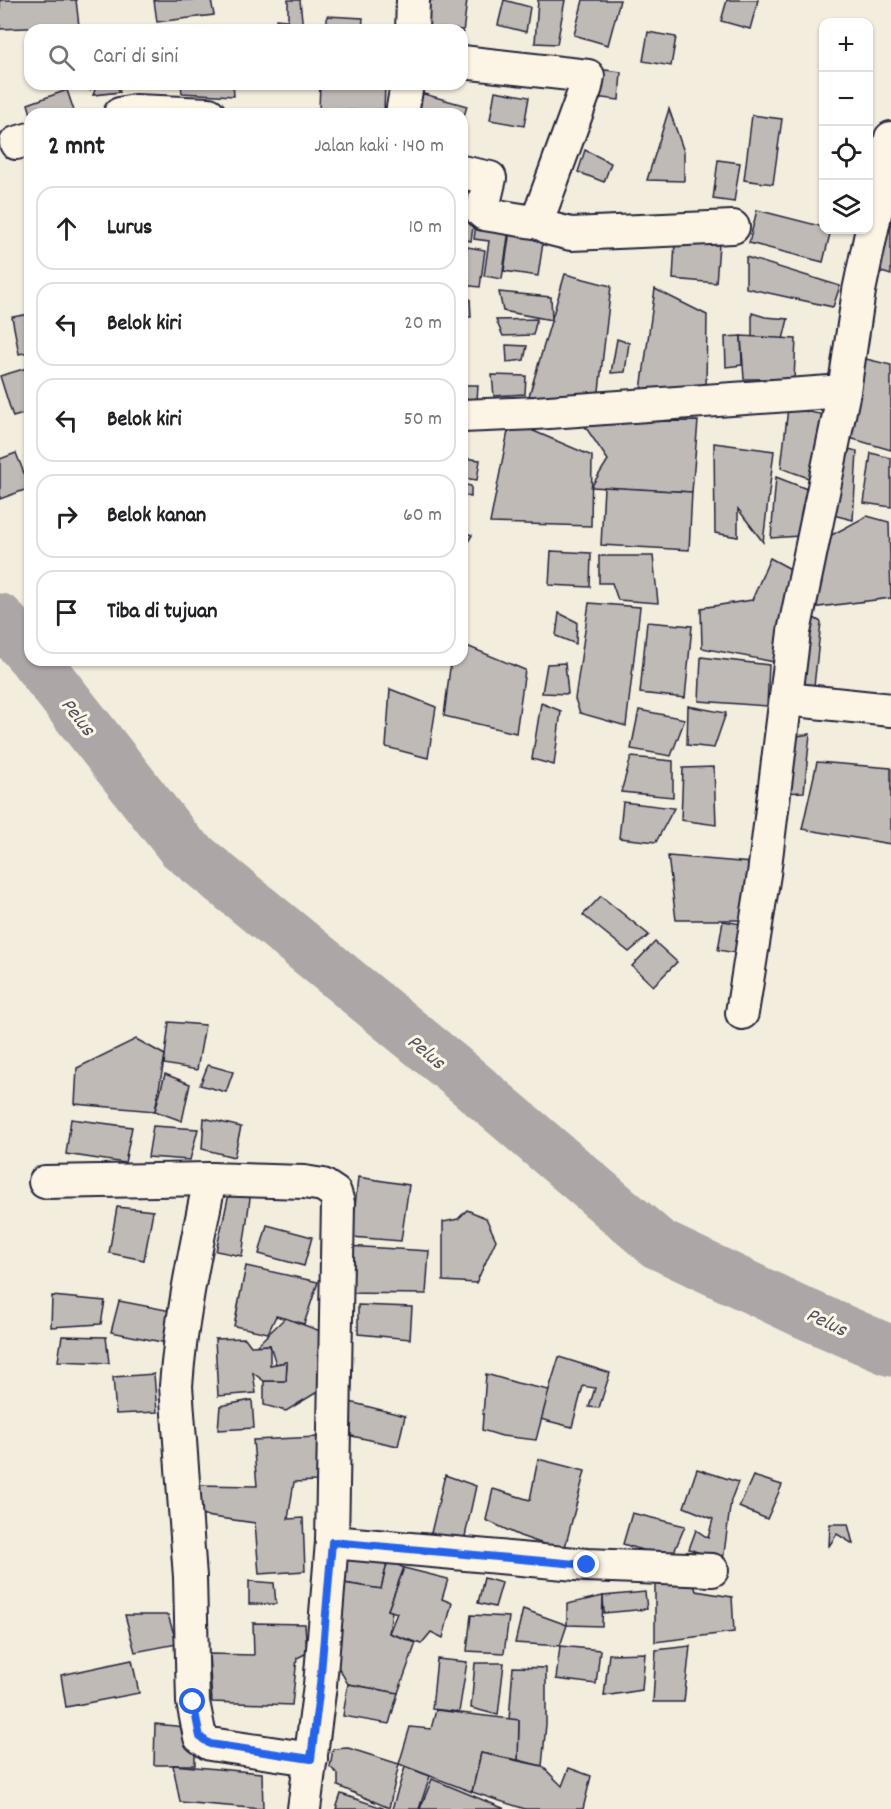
<!DOCTYPE html>
<html lang="id">
<meta charset="utf-8">
<style>
body{margin:0;font-family:Dekko,sans-serif;background:#f6f6f6;color:#202124}
.controls{position:absolute;right:18px;top:18px;display:grid;overflow:hidden;border-radius:12px;box-shadow:0 2px 4px #0004}
.controls button{width:54px;height:54px;display:grid;place-items:center;padding:0;border:0;border-bottom:2px solid #e0e0e0;background:#fff;color:#202124;font:30px sans-serif}
.stop{position:absolute;width:18px;height:18px;margin:-14px;border:4px solid #2563eb;border-radius:50%;background:#fff}
.stop.end{background:#2563eb;border-color:#fff;box-shadow:0 2px 6px #0008}
.list{margin:0;padding:0;list-style:none}
h2{display:flex;justify-content:space-between;align-items:center;height:78px;margin:0;padding:0 24px;font-size:26px}
h2 small{font-size:20px;font-weight:400;color:#757577}
.list li{display:grid;grid-template-columns:39px 1fr auto;gap:18px;align-items:center;box-sizing:border-box;height:84px;margin:0 12px 12px;padding:0 12px;border:2px solid #e0e0e0;border-radius:18px}
.list b{display:block;font-size:22px;white-space:nowrap}
.list em{font-size:20px;font-style:normal;color:#757577}
.icon{flex:none;width:33px;height:33px;fill:none;stroke:currentColor;stroke-width:2;stroke-linecap:round;stroke-linejoin:round}
.map{position:relative;flex:none;width:891px;height:1809px;overflow:hidden}
.search{position:absolute;background:#fff;box-shadow:0 2px 4px #0004;left:24px;top:24px;width:444px;height:66px;display:flex;align-items:center;gap:15px;box-sizing:border-box;padding:0 21px;border-radius:18px;color:#757577;font-size:22px}
.panel{position:absolute;background:#fff;box-shadow:0 2px 4px #0004;left:24px;top:108px;width:444px;height:558px;border-radius:18px}
.map>svg:first-child{display:block}
.lines{fill:none;stroke-linecap:round;stroke-linejoin:round}
.river{stroke:#aca7a6;stroke-width:51}
.building{fill:#bfbab6;stroke:#22223b;stroke-width:1.5}
.street-casing{stroke:#22223b;stroke-width:36}
.street{stroke:#fcf5e5;stroke-width:32}
.route{stroke:#2563eb;stroke-width:8}
.labels{text-anchor:middle;stroke-width:6;stroke-linejoin:round;paint-order:stroke}
.water-label{font-size:21px;font-style:italic;fill:#525160;stroke:#fcf5e5}
</style>
<div class="map">
<svg width="891" height="1809" viewBox="0 0 891 1809">
<rect width="100%" height="100%" fill="#f3edde"/>
<filter id="ink" filterUnits="userSpaceOnUse"><feTurbulence type="fractalNoise" baseFrequency=".0167" numOctaves="2"/><feDisplacementMap in="SourceGraphic" scale="12" xChannelSelector="R" yChannelSelector="G"/><feConvolveMatrix kernelMatrix="1 2 1 2 8 2 1 2 1" color-interpolation-filters="sRGB"/></filter>
<g filter="url(#ink)">
<g class="lines">
<g class="river">
<polyline points="0,619 30,654"/>
<polyline points="35,660 181,846 459,1074 658,1244 804,1313 891,1351"/>
</g>
</g>
<g class="building">
<polygon points="0,0 76,0 79,26 0,29"/>
<polygon points="154,0 211,0 214,15 157,22"/>
<polygon points="288,0 300,0 303,30 277,30 276,19 288,20"/>
<polygon points="426,0 467,0 463,33 462,30 423,27"/>
<polygon points="504,0 530,7 526,32 498,25"/>
<polygon points="538,0 565,0 557,44 535,43"/>
<polygon points="583,0 620,0 608,45 574,35"/>
<polygon points="727,0 758,0 750,29 721,21"/>
<polygon points="327,16 363,18 362,30 327,30"/>
<polygon points="648,32 676,37 671,66 643,61"/>
<polygon points="597,69 621,72 619,100 594,97"/>
<polygon points="60,84 90,84 90,90"/>
<polygon points="97,84 116,84 120,92 93,95"/>
<polygon points="181,84 233,84 234,96 182,93"/>
<polygon points="320,84 385,84 384,112 319,109"/>
<polygon points="67,90 75,114 31,114 28,104"/>
<polygon points="495,91 529,97 524,126 490,120"/>
<polygon points="417,92 467,106 462,123 462,114 411,114"/>
<polygon points="669,109 684,152 684,181 647,180"/>
<polygon points="752,115 782,119 773,184 744,180"/>
<polygon points="585,150 611,163 604,182 578,172"/>
<polygon points="718,160 740,163 734,202 713,199"/>
<polygon points="462,174 480,177 471,241 462,239"/>
<polygon points="757,210 824,227 824,230 831,230 823,262 749,243"/>
<polygon points="477,217 510,222 502,279 484,276 489,241 474,239"/>
<polygon points="885,221 891,224 891,275 869,268"/>
<polygon points="511,224 545,229 538,276 504,271"/>
<polygon points="675,242 719,245 716,283 673,279"/>
<polygon points="462,246 485,250 480,287 462,285"/>
<polygon points="746,257 840,286 833,307 746,288"/>
<polygon points="565,274 611,286 598,399 529,396"/>
<polygon points="655,289 707,315 706,387 641,390"/>
<polygon points="499,292 551,297 552,320 503,311"/>
<polygon points="462,299 470,299 471,317 462,317"/>
<polygon points="752,313 765,317 788,319 779,356 764,357 752,352"/>
<polygon points="30,314 30,352 19,354 12,317"/>
<polygon points="537,319 533,335 503,336 496,320"/>
<polygon points="741,336 742,365 726,367 725,337"/>
<polygon points="741,336 796,339 794,379 744,379"/>
<polygon points="617,339 629,343 625,372 611,373"/>
<polygon points="506,345 527,346 524,360 507,362"/>
<polygon points="862,358 891,365 891,450 846,437"/>
<polygon points="30,367 30,412 13,417 0,376"/>
<polygon points="492,375 526,376 525,394 494,396"/>
<polygon points="462,385 478,385 477,401 462,401"/>
<polygon points="788,408 825,415 814,480 781,468"/>
<polygon points="510,421 592,456 591,526 490,523"/>
<polygon points="698,421 692,492 591,487 608,460 582,422"/>
<polygon points="714,443 774,451 763,542 738,509 738,537 715,533"/>
<polygon points="836,446 857,451 853,520 829,514"/>
<polygon points="16,453 30,488 0,499 0,459"/>
<polygon points="871,453 891,458 891,507 864,503"/>
<polygon points="462,458 480,460 477,480 462,478"/>
<polygon points="776,477 807,489 799,536 771,538"/>
<polygon points="462,484 471,486 471,497 462,495"/>
<polygon points="604,487 692,492 689,550 601,545"/>
<polygon points="867,516 889,522 891,598 810,608 826,538"/>
<polygon points="462,531 472,535 462,552"/>
<polygon points="551,551 591,553 590,587 549,585"/>
<polygon points="599,556 653,556 658,603 618,600 612,583 599,583"/>
<polygon points="770,558 798,573 780,663 702,648 701,608 752,600"/>
<polygon points="589,603 640,607 626,726 580,713 575,699"/>
<polygon points="559,613 577,622 576,644 556,636"/>
<polygon points="805,613 821,622 814,686 794,689"/>
<polygon points="647,622 692,626 685,698 640,693"/>
<polygon points="462,644 525,670 516,733 444,716 451,660 462,660"/>
<polygon points="701,657 769,665 767,706 699,701"/>
<polygon points="565,663 568,694 542,693 547,664"/>
<polygon points="390,689 436,707 428,758 386,747"/>
<polygon points="541,703 561,711 554,765 532,759"/>
<polygon points="688,706 726,713 714,748 687,745"/>
<polygon points="639,710 685,719 671,756 631,749"/>
<polygon points="810,734 804,792 781,793 791,737"/>
<polygon points="631,757 673,761 673,797 621,792"/>
<polygon points="817,762 891,768 891,844 802,829"/>
<polygon points="714,767 716,825 681,820 683,768"/>
<polygon points="623,802 674,808 656,842 619,838"/>
<polygon points="668,856 752,863 749,920 676,920"/>
<polygon points="601,896 649,935 629,952 583,915"/>
<polygon points="723,921 747,925 741,954 718,950"/>
<polygon points="655,942 677,962 653,986 632,966"/>
<polygon points="169,1022 205,1025 197,1070 164,1064"/>
<polygon points="136,1039 165,1055 155,1111 75,1104 77,1068"/>
<polygon points="208,1065 233,1072 226,1092 200,1085"/>
<polygon points="165,1074 190,1084 182,1121 155,1111"/>
<polygon points="204,1118 241,1127 234,1157 202,1149"/>
<polygon points="71,1119 132,1127 125,1163 66,1154"/>
<polygon points="153,1126 198,1129 190,1160 148,1157"/>
<polygon points="358,1177 409,1185 401,1241 352,1237"/>
<polygon points="251,1191 242,1256 216,1251 229,1194"/>
<polygon points="117,1207 153,1211 144,1260 109,1253"/>
<polygon points="467,1210 486,1218 496,1240 476,1283 443,1281 443,1222 458,1219"/>
<polygon points="267,1225 312,1237 304,1266 259,1254"/>
<polygon points="347,1246 429,1251 426,1294 344,1293"/>
<polygon points="246,1266 318,1282 304,1324 276,1316 268,1333 234,1326"/>
<polygon points="52,1296 105,1301 101,1324 51,1327"/>
<polygon points="119,1301 177,1312 172,1344 111,1332"/>
<polygon points="358,1305 412,1307 410,1339 358,1334"/>
<polygon points="285,1318 323,1332 324,1388 286,1411 264,1405 264,1381 286,1381 287,1362 276,1364 270,1345 256,1346"/>
<polygon points="62,1336 106,1337 109,1363 58,1361"/>
<polygon points="245,1338 251,1346 270,1345 270,1365 287,1362 286,1381 264,1381 253,1373 256,1393 218,1396 215,1339"/>
<polygon points="559,1357 610,1373 599,1408 589,1407 595,1388 583,1386 572,1427 540,1419"/>
<polygon points="154,1374 157,1412 116,1414 113,1377"/>
<polygon points="486,1374 517,1383 549,1390 536,1440 502,1436 482,1430"/>
<polygon points="252,1400 254,1428 218,1430 220,1406"/>
<polygon points="346,1401 405,1416 398,1446 338,1433"/>
<polygon points="318,1437 317,1481 294,1482 288,1519 303,1518 305,1571 259,1574 255,1523 198,1515 197,1485 257,1486 253,1440"/>
<polygon points="538,1459 585,1471 564,1551 520,1536 486,1520 493,1489 530,1500"/>
<polygon points="697,1469 738,1482 731,1500 723,1561 689,1549 696,1530 708,1538 713,1519 684,1507"/>
<polygon points="445,1475 476,1486 464,1541 431,1533"/>
<polygon points="753,1476 782,1485 767,1519 739,1507"/>
<polygon points="632,1513 685,1526 671,1559 623,1544"/>
<polygon points="830,1524 848,1524 853,1544 837,1534 829,1546"/>
<polygon points="341,1552 388,1560 381,1589 338,1582"/>
<polygon points="388,1560 404,1568 388,1610 392,1611 389,1633 416,1643 398,1693 348,1684 332,1656 343,1583 381,1589"/>
<polygon points="404,1568 448,1579 442,1599 452,1603 443,1638 431,1632 421,1644 389,1633 397,1613 388,1610"/>
<polygon points="484,1578 502,1583 495,1607 478,1603"/>
<polygon points="692,1578 696,1591 732,1597 734,1632 655,1642 655,1582"/>
<polygon points="249,1581 274,1583 276,1604 249,1604"/>
<polygon points="645,1592 647,1609 604,1613 603,1596"/>
<polygon points="603,1596 602,1626 567,1625 567,1604"/>
<polygon points="523,1609 567,1625 560,1646 515,1643"/>
<polygon points="125,1615 168,1615 177,1644 135,1652"/>
<polygon points="471,1615 509,1617 504,1653 467,1651"/>
<polygon points="253,1623 305,1624 307,1653 297,1658 292,1705 212,1702 209,1654 254,1655"/>
<polygon points="560,1646 600,1650 596,1684 556,1679"/>
<polygon points="690,1646 684,1702 653,1702 656,1650"/>
<polygon points="645,1653 642,1690 604,1696 609,1654"/>
<polygon points="437,1659 467,1662 459,1712 432,1709"/>
<polygon points="132,1660 139,1693 66,1707 61,1675"/>
<polygon points="475,1663 504,1663 498,1715 471,1708"/>
<polygon points="513,1667 546,1668 546,1724 542,1766 518,1760 519,1720 509,1720"/>
<polygon points="348,1684 398,1693 389,1724 343,1716"/>
<polygon points="436,1710 519,1720 518,1760 481,1753 472,1792 399,1764 410,1727 431,1729"/>
<polygon points="155,1724 195,1728 195,1765 154,1765"/>
<polygon points="348,1748 399,1764 389,1808 338,1786 338,1774 330,1767 333,1749"/>
<polygon points="481,1753 542,1766 562,1786 569,1768 591,1776 583,1809 525,1809 472,1792"/>
<polygon points="173,1765 262,1773 263,1809 180,1802"/>
<polygon points="405,1767 430,1776 419,1809 392,1809"/>
<polygon points="432,1779 505,1809 420,1809"/>
<polygon points="341,1794 383,1808 382,1809 336,1809"/>
</g>
<g class="lines">
<g class="street-casing">
<g id="street">
<polyline points="412,30 413,0"/>
<polyline points="462,62 588,76 586,87 539,216 540,223 551,229 571,234 733,227"/>
<polyline points="120,114 135,111 209,114"/>
<polyline points="402,114 407,84"/>
<polyline points="16,143 30,139"/>
<polyline points="462,172 490,178 482,212 484,214 540,223"/>
<polyline points="462,416 535,413 844,391"/>
<polyline points="786,699 891,710"/>
<polyline points="742,1013 764,874 794,632 844,391 859,291 891,138"/>
<path d="M210,1179C196,1248 181,1316 176,1386L190,1577L193,1702L200,1737L210,1744L311,1759"/>
<polyline points="45,1182 210,1179 304,1182 323,1185 335,1193 338,1203 332,1542 320,1685 304,1809"/>
<polyline points="332,1542 587,1565 712,1570"/>
</g>
</g>
<use href="#street" class="street"/>
</g>
</g>
<g class="lines" filter="url(#ink)">
<polyline class="route" points="193,1702 200,1737 210,1744 311,1759 320,1685 332,1542 587,1565"/>
</g>
<g class="labels">
<g class="water-label">
<text transform="translate(79 716) rotate(52)" y="7">Pelus</text>
<text transform="translate(427 1051) rotate(40)" y="7">Pelus</text>
<text transform="translate(827 1321) rotate(25)" y="7">Pelus</text>
</g>
</g>
</svg>
<div class="controls">
<button>+</button>
<button>−</button>
<button><svg class="icon" aria-label="locate" viewBox="0 0 24 24"><circle cx="12" cy="12" r="6"/><path d="M12 2v4M12 18v4M2 12h4M18 12h4"/></svg></button>
<button><svg class="icon" aria-label="layers" viewBox="0 0 24 24"><path d="M12 4l9 5-9 5-9-5zM3 14l9 5 9-5"/></svg></button>
</div>
<div class="stop" style="left:193px;top:1702px"></div>
<div class="stop end" style="left:587px;top:1565px"></div>
<div class="search"><svg class="icon" aria-label="search" viewBox="0 0 24 24"><circle cx="10" cy="10" r="6"/><path d="M15 15l6 6"/></svg>Cari di sini</div>
<section class="panel">
<h2>2 mnt<small>Jalan kaki · 140 m</small></h2>
<ul class="list">
<li><svg class="icon" aria-label="ahead" viewBox="0 0 24 24"><path d="M12 20V5M6 11l6-6 6 6"/></svg><div><b>Lurus</b></div><em>10 m</em></li>
<li><svg class="icon" aria-label="left" viewBox="0 0 24 24"><path d="M17 20v-9H6M10 6l-5 5 5 5"/></svg><div><b>Belok kiri</b></div><em>20 m</em></li>
<li><svg class="icon" aria-label="left" viewBox="0 0 24 24"><path d="M17 20v-9H6M10 6l-5 5 5 5"/></svg><div><b>Belok kiri</b></div><em>50 m</em></li>
<li><svg class="icon" aria-label="right" viewBox="0 0 24 24"><path d="M7 20v-9h11M14 6l5 5-5 5"/></svg><div><b>Belok kanan</b></div><em>60 m</em></li>
<li><svg class="icon" aria-label="arrive" viewBox="0 0 24 24"><path d="M6 21V4h12l-3 4 3 4H6"/></svg><div><b>Tiba di tujuan</b></div></li>
</ul>
</section>
</div>
